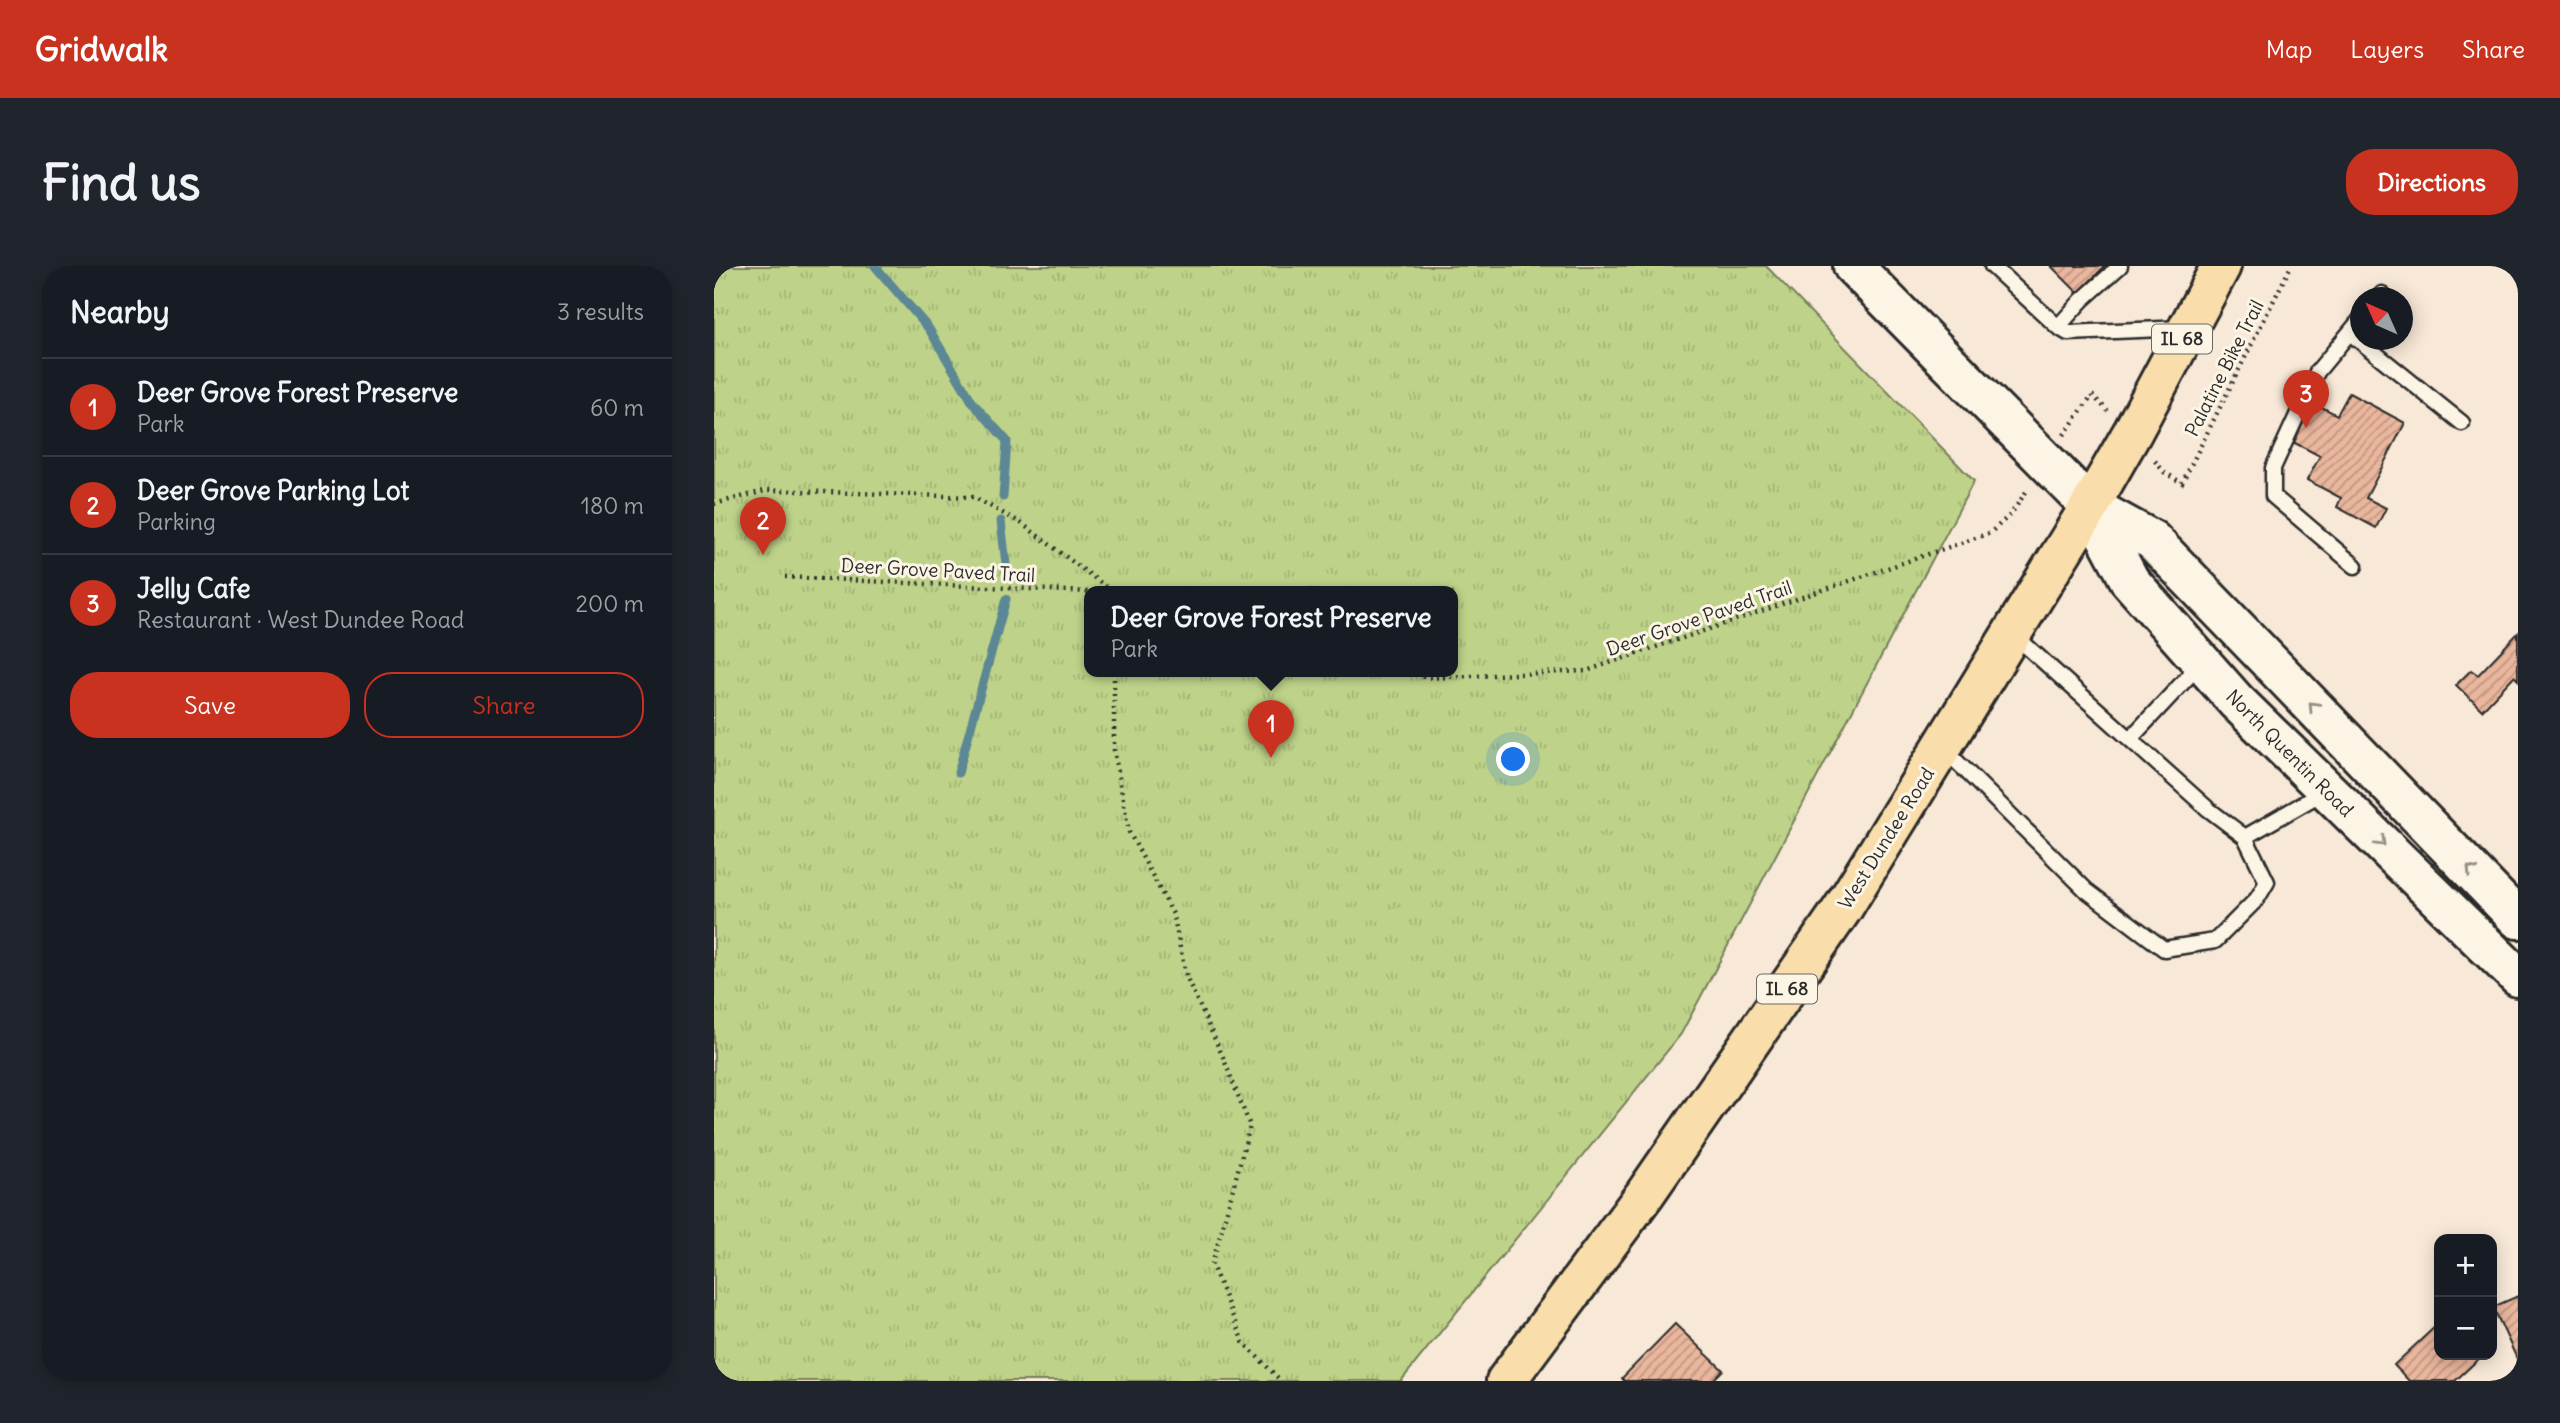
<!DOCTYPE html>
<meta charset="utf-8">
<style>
body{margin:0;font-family:Delius,sans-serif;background:#20242c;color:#f1f3f6}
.controls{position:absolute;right:21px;bottom:21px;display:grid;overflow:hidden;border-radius:14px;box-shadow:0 4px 18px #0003}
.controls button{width:63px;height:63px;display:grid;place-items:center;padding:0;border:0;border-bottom:2px solid #363941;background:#171b24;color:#f1f3f6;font:35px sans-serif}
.compass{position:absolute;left:1636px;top:21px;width:63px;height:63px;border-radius:50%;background:#171b24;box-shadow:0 4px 18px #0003;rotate:315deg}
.you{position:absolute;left:800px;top:494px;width:24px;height:24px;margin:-18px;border:5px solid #fff;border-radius:50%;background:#1a73e8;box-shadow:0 0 0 10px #1a73e833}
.badge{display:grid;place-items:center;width:46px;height:46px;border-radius:50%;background:#c8321e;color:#fff;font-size:23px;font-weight:700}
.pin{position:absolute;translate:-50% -58px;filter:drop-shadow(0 2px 4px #0008)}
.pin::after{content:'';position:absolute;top:37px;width:24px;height:21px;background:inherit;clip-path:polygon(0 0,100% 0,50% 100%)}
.popup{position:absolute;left:370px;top:320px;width:374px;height:91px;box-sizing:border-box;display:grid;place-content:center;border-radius:14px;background:#171b24;filter:drop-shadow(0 2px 5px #0005);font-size:23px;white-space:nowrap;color:#9ea1a6}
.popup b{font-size:26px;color:#f1f3f6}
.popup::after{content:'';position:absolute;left:50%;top:100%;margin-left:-14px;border:14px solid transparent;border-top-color:#171b24}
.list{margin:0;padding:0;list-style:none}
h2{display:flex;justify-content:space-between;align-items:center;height:91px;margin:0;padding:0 28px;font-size:30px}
h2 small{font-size:23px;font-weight:400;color:#9ea1a6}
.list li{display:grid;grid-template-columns:46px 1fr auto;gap:21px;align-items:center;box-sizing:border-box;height:98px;padding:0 28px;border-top:2px solid #363941}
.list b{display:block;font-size:26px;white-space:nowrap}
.list p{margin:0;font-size:23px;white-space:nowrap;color:#9ea1a6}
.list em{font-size:23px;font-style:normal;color:#9ea1a6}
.actions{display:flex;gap:14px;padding:21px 28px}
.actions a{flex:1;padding:16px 0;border:2px solid #c8321e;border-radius:28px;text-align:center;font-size:24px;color:#c8321e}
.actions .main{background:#c8321e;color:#fff}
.map{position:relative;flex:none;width:1804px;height:1115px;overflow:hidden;border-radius:28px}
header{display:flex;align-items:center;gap:42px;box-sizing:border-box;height:98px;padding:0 35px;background:#c8321e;color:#fff}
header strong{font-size:33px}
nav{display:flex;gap:38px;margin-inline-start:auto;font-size:24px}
.intro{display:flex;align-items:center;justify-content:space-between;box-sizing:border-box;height:168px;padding:0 42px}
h1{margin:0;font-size:49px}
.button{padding:18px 32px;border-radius:28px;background:#c8321e;color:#fff;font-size:24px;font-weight:700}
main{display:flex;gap:42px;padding:0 42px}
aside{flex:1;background:#171b24;border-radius:28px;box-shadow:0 4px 18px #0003}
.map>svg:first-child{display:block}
.park{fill:url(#park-tufts);stroke:#747f5a;stroke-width:2;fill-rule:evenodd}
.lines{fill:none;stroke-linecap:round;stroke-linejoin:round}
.stream{stroke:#5b8795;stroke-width:9}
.building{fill:url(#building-hatch);stroke:#2b2b2b;stroke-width:2}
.service-casing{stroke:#2b2b2b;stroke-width:19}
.secondary-casing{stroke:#2b2b2b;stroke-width:44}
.primary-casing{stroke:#2b2b2b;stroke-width:44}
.path{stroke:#2b2b2b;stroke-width:4.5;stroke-dasharray:2 5;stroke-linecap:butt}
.service{stroke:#fcf5e5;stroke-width:14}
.secondary{stroke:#fcf5e5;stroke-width:38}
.primary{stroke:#f9deab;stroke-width:38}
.oneway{stroke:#949088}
.labels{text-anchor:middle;stroke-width:6;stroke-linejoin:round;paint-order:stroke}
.shield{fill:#fcf5e5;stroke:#6a6863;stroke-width:2}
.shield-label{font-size:18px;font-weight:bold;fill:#2b2b2b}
.street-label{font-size:19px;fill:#2b2b2b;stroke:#fcf5e5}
</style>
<header>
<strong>Gridwalk</strong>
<nav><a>Map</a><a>Layers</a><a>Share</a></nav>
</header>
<div class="intro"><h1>Find us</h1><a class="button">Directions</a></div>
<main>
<aside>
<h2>Nearby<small>3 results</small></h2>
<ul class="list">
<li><span class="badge">1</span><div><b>Deer Grove Forest Preserve</b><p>Park</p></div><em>60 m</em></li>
<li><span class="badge">2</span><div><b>Deer Grove Parking Lot</b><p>Parking</p></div><em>180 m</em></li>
<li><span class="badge">3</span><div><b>Jelly Cafe</b><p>Restaurant · West Dundee Road</p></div><em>200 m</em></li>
</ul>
<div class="actions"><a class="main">Save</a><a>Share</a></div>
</aside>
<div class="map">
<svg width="1804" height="1115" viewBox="0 0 1804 1115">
<defs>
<pattern id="park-tufts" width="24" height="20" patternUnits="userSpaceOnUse" patternTransform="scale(1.75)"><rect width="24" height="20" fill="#bed389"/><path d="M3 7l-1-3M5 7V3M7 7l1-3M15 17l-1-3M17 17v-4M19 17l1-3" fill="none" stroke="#a3b576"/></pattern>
<pattern id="building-hatch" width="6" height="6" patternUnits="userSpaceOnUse" patternTransform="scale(1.75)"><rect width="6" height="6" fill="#eab69d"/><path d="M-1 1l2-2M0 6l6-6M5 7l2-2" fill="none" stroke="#be9480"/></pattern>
</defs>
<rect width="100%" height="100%" fill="#f8e8d7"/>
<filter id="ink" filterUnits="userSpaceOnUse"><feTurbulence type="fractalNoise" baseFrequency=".0143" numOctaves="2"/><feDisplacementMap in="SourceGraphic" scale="14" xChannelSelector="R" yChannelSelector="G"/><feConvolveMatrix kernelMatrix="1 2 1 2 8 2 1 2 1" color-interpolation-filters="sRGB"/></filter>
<g filter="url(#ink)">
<path class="park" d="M0,0H1052L1260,215L967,768L687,1115H0ZM375,326H739V406H375Z"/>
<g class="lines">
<g class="stream">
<polyline points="161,0 215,63 259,137 293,175 289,231"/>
<polyline points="287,255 293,307"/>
<polyline points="244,507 292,333"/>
</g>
</g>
<g class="building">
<polygon points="1337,0 1391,0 1364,27"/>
<polygon points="1635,127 1691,157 1652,232 1672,242 1662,262 1623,241 1627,232 1593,214 1606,190 1577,175 1598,136 1623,149"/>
<polygon points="1804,367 1804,414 1800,410 1768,444 1742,419 1757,404 1764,409"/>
<polygon points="1804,1030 1804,1095 1779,1041"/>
<polygon points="1725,1057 1725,1089 1769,1089 1741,1115 1695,1115 1680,1099"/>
<polygon points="961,1058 1009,1104 998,1115 910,1115 908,1112"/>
</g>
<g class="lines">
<g class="service-casing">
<g id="service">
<polyline points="1278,0 1344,61"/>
<polyline points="1406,0 1368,34 1344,61 1354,67 1471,62"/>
<polyline points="1665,32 1668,28"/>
<polyline points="1636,67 1748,157"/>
<polyline points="1641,300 1559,230 1559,202 1603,106 1646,54"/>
<polyline points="1416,473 1487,397"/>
<polyline points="1229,482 1372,624 1450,683 1501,675 1543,633 1553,616 1531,571 1494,543 1299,368"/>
<polyline points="1531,571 1613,524"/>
</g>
</g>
<g class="secondary-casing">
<g id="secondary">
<polyline points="1139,0 1376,240 1416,315 1522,435 1804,711"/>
<polyline points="1376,240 1438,274 1804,653"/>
</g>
</g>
<g class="primary-casing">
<polyline id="primary" points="792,1115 931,928 1129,642 1376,240 1418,167 1507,0"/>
</g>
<g class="path">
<polyline points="1350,169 1378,129 1394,145"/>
<polyline points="1441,195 1450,206 1468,217 1577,0"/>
<polyline points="0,238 54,224 259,231 307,257 399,326"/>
<polyline points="71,311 375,326"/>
<polyline points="400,406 400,484 415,566 459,648 472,710 509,791 536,860 498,999 529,1076 567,1115"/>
<polyline points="695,406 712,412 872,405 1276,267 1297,248 1314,223"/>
</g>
<use href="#service" class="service"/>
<use href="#secondary" class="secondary"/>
<use href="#primary" class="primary"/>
</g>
<defs><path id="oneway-chevron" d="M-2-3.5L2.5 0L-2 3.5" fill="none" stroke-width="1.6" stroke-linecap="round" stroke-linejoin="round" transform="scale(1.75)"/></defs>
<g class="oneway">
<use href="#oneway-chevron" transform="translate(1599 440) rotate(-134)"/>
<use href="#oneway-chevron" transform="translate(1667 576) rotate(45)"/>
<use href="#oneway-chevron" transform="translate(1757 604) rotate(-134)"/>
</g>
</g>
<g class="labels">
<g class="shield">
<rect x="1438" y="58.5" width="60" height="29" rx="5"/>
<rect x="1043" y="708.5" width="60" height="29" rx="5"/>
</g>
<g class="shield-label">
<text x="1468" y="79">IL 68</text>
<text x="1073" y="729">IL 68</text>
</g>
<g class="street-label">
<text transform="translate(1510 102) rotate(-63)" y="7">Palatine Bike Trail</text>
<text transform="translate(224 304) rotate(3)" y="7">Deer Grove Paved Trail</text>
<text transform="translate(985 352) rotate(-19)" y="7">Deer Grove Paved Trail</text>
<text transform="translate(1576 487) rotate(45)" y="7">North Quentin Road</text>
<text transform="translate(1172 572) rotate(-58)" y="7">West Dundee Road</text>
</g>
</g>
</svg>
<div class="controls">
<button>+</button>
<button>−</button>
</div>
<svg class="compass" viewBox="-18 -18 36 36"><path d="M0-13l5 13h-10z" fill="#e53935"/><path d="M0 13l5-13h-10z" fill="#9ea1a6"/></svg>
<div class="you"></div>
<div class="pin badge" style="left:557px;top:492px">1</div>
<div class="popup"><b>Deer Grove Forest Preserve</b>Park</div>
<div class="pin badge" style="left:49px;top:289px">2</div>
<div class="pin badge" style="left:1592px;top:162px">3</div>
</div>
</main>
